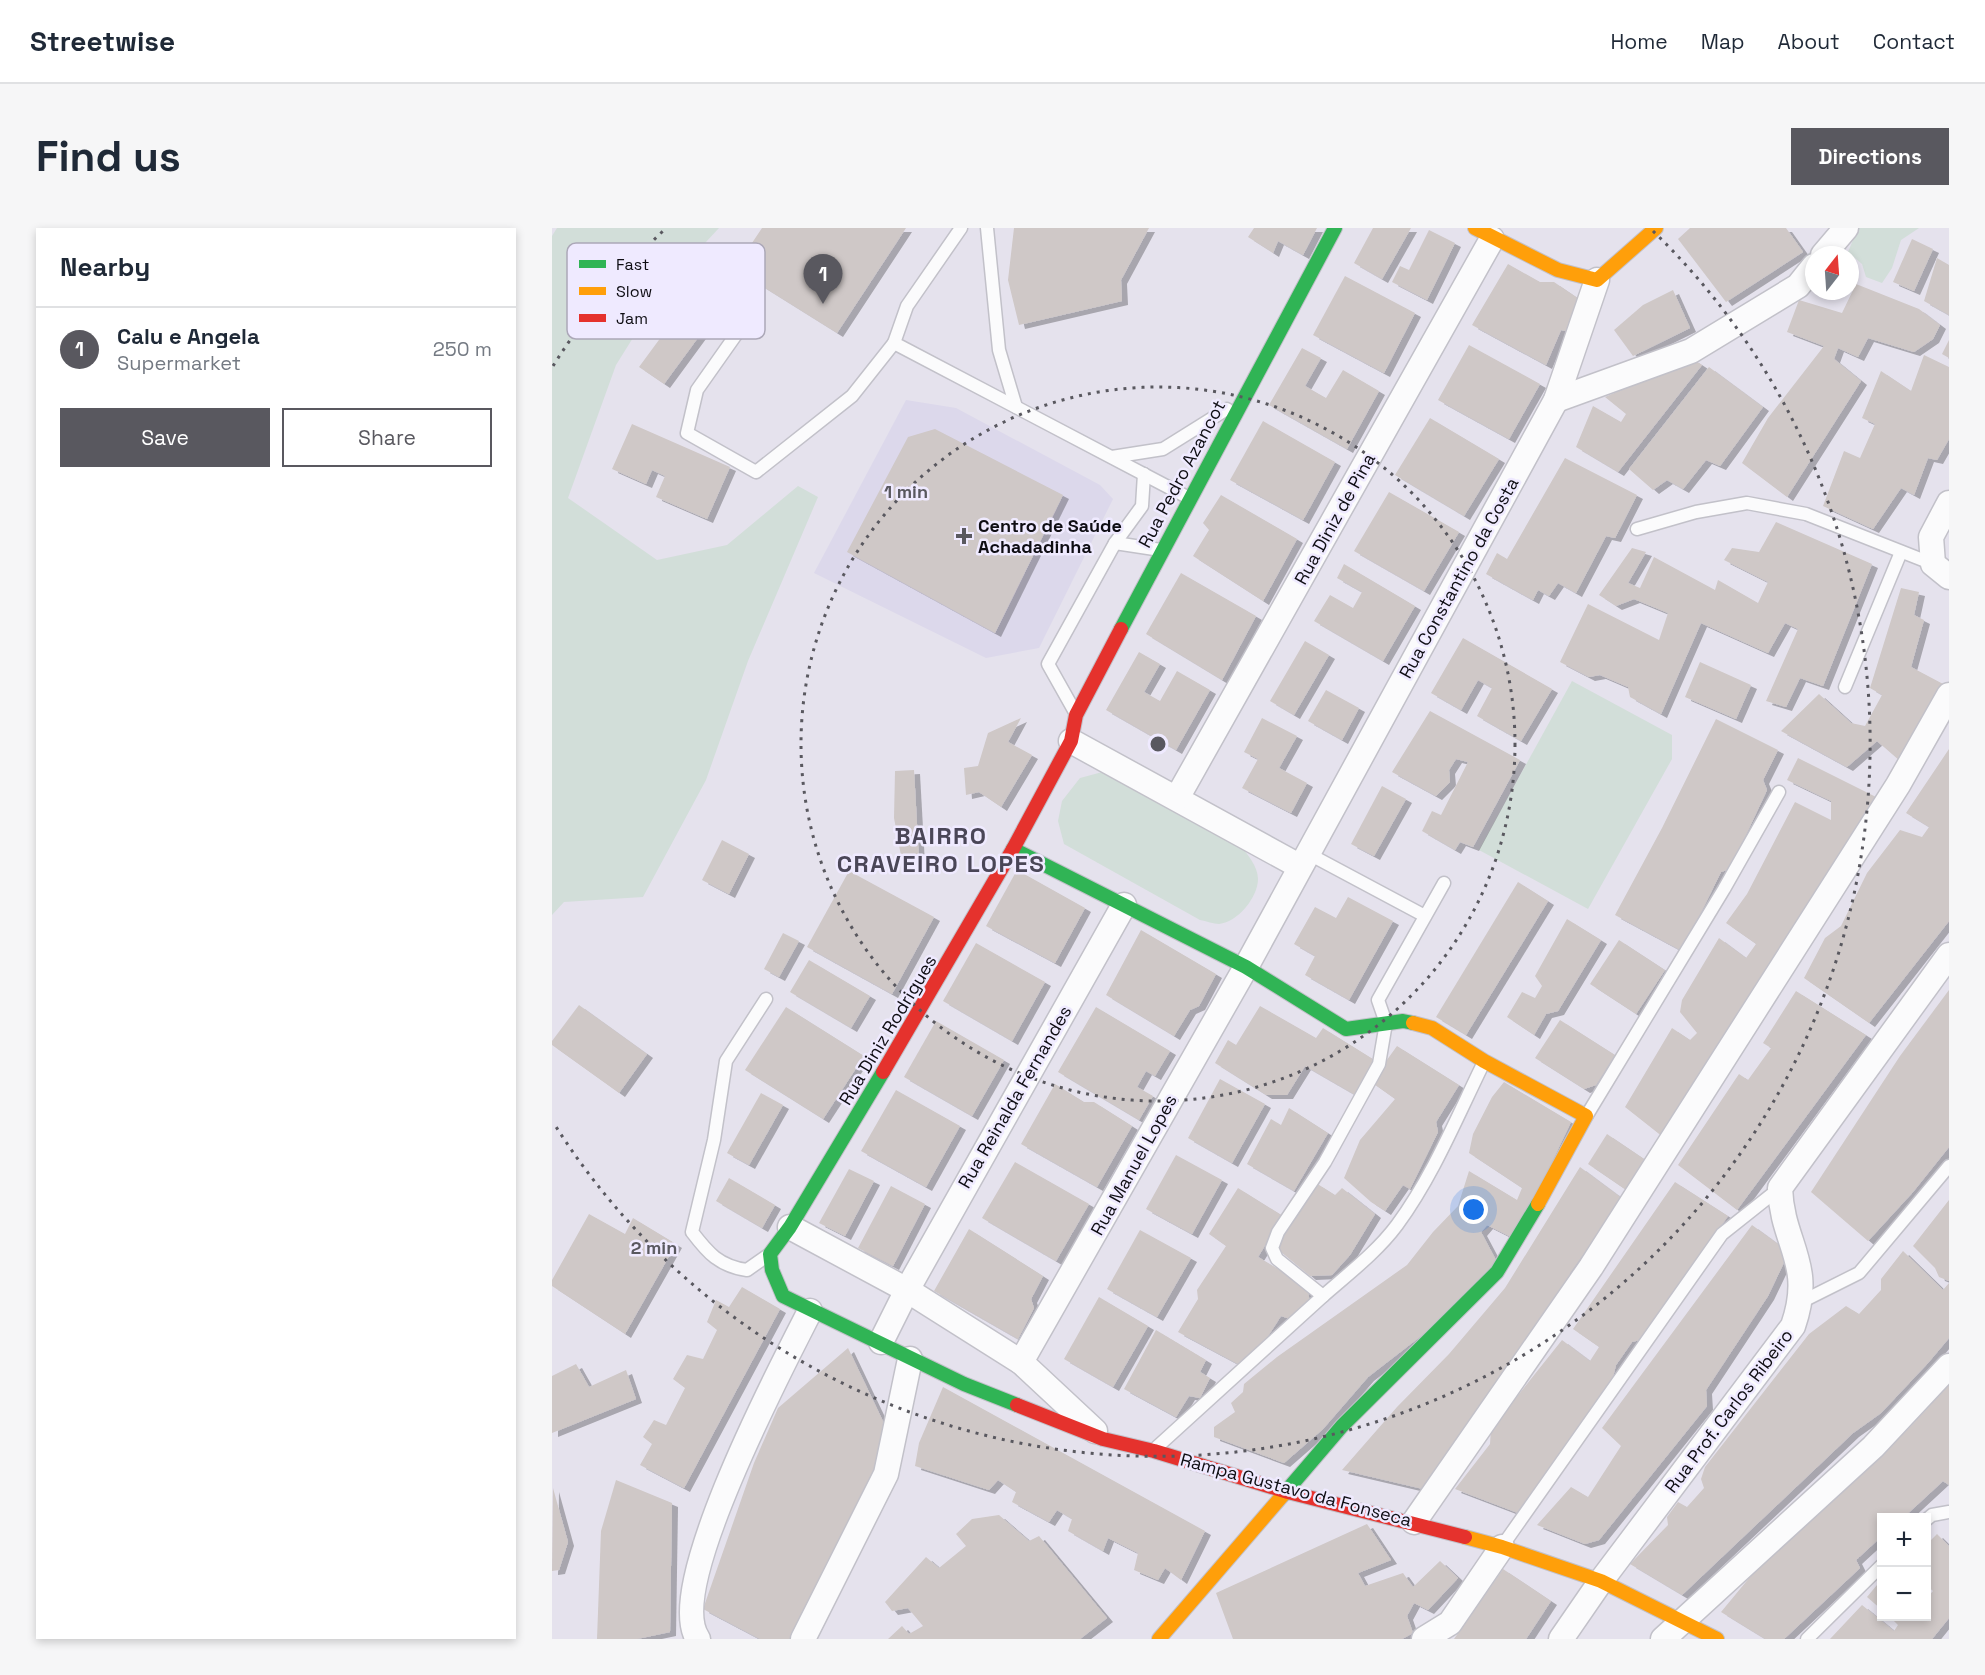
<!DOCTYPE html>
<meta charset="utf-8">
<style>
body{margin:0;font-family:"Space Grotesk",sans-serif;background:#f6f6f7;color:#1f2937}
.controls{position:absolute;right:18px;bottom:18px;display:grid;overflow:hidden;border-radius:0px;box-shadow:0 3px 9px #0003}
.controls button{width:54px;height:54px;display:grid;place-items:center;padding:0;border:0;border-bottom:2px solid #e0e1e3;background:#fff;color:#1f2937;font:30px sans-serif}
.compass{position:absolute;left:1253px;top:18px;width:54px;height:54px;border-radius:50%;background:#fff;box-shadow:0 3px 9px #0003;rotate:17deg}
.you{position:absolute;left:922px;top:982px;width:21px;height:21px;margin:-15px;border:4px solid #fff;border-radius:50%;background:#1a73e8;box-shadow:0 0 0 9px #1a73e833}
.badge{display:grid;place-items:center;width:39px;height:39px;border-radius:50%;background:#59585f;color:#fff;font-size:20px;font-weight:700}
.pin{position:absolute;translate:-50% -50px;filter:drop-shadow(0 2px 3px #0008)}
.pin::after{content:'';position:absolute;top:32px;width:21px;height:18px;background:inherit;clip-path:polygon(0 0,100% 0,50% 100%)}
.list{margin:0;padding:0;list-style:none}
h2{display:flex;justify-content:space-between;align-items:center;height:78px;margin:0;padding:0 24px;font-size:26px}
h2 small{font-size:20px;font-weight:400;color:#747a83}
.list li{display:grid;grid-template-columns:39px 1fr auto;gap:18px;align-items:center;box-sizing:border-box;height:84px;padding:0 24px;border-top:2px solid #e0e1e3}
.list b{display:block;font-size:22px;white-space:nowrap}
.list p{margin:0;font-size:20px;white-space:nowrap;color:#747a83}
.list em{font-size:20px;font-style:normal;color:#747a83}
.actions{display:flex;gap:12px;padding:18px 24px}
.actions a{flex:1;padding:14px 0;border:2px solid #59585f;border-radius:0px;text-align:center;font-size:21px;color:#59585f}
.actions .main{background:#59585f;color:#fff}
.map{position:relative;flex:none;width:1397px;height:1411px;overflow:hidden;border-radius:0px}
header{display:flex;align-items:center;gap:36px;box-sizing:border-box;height:84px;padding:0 30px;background:#fff;border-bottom:2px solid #e0e1e3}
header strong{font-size:28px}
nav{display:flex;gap:33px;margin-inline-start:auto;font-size:21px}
.intro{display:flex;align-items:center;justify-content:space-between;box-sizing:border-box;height:144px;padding:0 36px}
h1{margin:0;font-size:42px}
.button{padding:15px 27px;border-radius:0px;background:#59585f;color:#fff;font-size:21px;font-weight:700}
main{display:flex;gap:36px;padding:0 36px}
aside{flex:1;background:#fff;border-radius:0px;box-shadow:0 3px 9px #0003}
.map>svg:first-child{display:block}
.built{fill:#dcd8eb}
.green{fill:#d2ded9}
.building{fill:#cfc8c7;filter:url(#shadow)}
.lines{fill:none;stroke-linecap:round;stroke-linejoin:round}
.lane-casing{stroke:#c2c1c9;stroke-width:15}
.street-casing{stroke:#c2c1c9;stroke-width:27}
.fast-casing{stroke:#c2c1c9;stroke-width:16}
.slow-casing{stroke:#c2c1c9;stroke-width:16}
.jam-casing{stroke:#c2c1c9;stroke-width:16}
.lane{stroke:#fbfbfc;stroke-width:12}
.street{stroke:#fbfbfc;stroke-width:24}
.fast{stroke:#30b455;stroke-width:14}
.slow{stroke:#ff9f0a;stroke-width:14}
.jam{stroke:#e5322d;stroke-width:14}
.ring{fill:none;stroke:#59585f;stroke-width:3;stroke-dasharray:3 6}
.poi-dot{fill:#59585f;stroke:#efeaff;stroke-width:2}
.labels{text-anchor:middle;stroke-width:5;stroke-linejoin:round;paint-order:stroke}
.street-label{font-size:18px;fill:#0e0d13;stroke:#efeaff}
.poi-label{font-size:18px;font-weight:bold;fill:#0e0d13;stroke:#efeaff;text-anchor:start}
.district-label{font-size:24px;font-weight:bold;letter-spacing:1.5px;fill:#4a4657;stroke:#efeaff}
.key{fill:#efeaff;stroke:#aca8b8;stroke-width:1.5}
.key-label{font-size:16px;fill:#0e0d13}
.centre{fill:#59585f;stroke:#efeaff;stroke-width:3}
.ring-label{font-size:18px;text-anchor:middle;font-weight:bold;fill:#59585f;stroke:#efeaff;stroke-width:5;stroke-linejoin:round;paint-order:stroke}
</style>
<header>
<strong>Streetwise</strong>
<nav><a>Home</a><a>Map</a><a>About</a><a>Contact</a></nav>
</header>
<div class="intro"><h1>Find us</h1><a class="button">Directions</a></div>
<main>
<aside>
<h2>Nearby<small></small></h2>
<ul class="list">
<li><span class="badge">1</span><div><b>Calu e Angela</b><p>Supermarket</p></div><em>250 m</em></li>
</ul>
<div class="actions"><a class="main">Save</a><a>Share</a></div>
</aside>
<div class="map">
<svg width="1397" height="1411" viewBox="0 0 1397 1411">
<defs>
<filter id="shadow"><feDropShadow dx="6" dy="4" stdDeviation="0" flood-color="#0004"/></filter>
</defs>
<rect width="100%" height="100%" fill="#e5e2ed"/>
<polygon class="built" points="354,172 404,180 548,257 561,271 487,420 434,430 262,345"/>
<g class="green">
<polygon points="5,0 167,0 114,57 64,137 16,270 105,332 175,317 246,258 266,269 196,433 154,552 91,669 12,674 0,687 0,8"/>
<polygon points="1306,0 1367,0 1349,12 1340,40 1330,55 1314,49 1310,36 1296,24"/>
<polygon points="1020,453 1120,507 1120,531 1036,681 927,622"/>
<path d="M554,543L688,617C695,626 706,638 706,651C706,669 686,694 667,696C662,696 654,693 648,692L512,616L506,593L510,573L528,550Z"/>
</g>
<g class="building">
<polygon points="210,0 354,0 285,105 192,47 112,156 87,139 168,29 192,47 184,39"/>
<polygon points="462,0 597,0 569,52 570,73 467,97 456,52"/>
<polygon points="702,0 765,0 751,27 726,13 721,25 696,9"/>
<polygon points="821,0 859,0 830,51 802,35"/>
<polygon points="1138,0 1234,0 1251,24 1174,74 1126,11"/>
<polygon points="877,2 903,15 875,72 840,54 848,38 857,42"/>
<polygon points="1360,11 1381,21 1362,63 1341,54"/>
<polygon points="1385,30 1397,37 1397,87 1372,73"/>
<polygon points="956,36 988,54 1002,54 1030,73 1018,104 1009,102 994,137 920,97"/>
<polygon points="793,48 863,85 832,145 761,107"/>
<polygon points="1304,56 1367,81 1388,97 1381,111 1362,124 1316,110 1306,129 1286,120 1282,131 1309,153 1235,269 1190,235 1216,190 1272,118 1235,104 1247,72 1290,85"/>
<polygon points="1121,62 1138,100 1081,128 1062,102 1091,77"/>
<polygon points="1397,112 1397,130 1390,126"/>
<polygon points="917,117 988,156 957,211 886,172"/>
<polygon points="750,120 769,130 753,158 774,170 791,142 827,163 795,221 717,177"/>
<polygon points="1372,127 1397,139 1397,211 1385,232 1376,230 1362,267 1349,260 1321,301 1271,278 1292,223 1308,230 1323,196 1310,190 1329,143 1359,163"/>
<polygon points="1141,131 1150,137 1066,244 1024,219 1041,178 1069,194 1074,186 1053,169"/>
<polygon points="1157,139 1211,179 1168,238 1154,232 1131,261 1115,252 1101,262 1077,241"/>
<polygon points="878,190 947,231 912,288 843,247"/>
<polygon points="711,193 783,234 751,292 678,252"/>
<polygon points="80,196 178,239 155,291 104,269 113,248 100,242 94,256 60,241"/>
<polygon points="383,201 511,267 443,405 295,324 356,209"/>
<polygon points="1013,230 1085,267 1063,310 1054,308 1024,365 1006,355 997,368 986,362 981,372 934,346 945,325 955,331"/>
<polygon points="837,264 907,304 872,363 802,323"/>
<polygon points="669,267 745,311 711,373 641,328 657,302 651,295"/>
<polygon points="1224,294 1320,336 1271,458 1248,450 1234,479 1214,473 1246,401 1233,395 1216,425 1149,395 1109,486 1078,469 1076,459 1048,447 1037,449 1008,434 1036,376 1107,412 1116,385 1082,371 1064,378 1047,367 1080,320 1094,324 1076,355 1088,360 1102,329 1163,362 1166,352 1206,375 1216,354 1172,332 1180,320 1207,324"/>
<polygon points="792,336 863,378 831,433 762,393 778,367 801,380 810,364 785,350"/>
<polygon points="629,345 704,388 670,452 594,406"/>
<polygon points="1349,360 1367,364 1362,387 1372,392 1359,439 1393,457 1348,533 1325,513 1295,539 1229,503 1267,466 1299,495 1313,498 1330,467 1318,460"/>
<polygon points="911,410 1000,461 969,513 925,488 940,460 926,452 909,482 879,465"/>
<polygon points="753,413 777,427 742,487 718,473"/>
<polygon points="587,424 608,436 592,464 608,473 625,443 658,462 624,522 554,482"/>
<polygon points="1148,434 1199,457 1184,491 1133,469"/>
<polygon points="774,462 807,480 790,512 756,493"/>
<polygon points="878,483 968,532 921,619 908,614 903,622 870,603 880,583 889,587 916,534 904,531 897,542 898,554 884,568 840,544"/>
<polygon points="469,490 456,514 480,527 449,579 427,564 414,567 412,540 426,538 436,505"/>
<polygon points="710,490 745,508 727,540 755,555 739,585 690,560 706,531 692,524"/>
<polygon points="1164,491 1226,522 1211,552 1215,562 1178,641 1169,644 1130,723 1063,687 1110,600"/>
<polygon points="1397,521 1397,693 1317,795 1252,750 1273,710 1289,698 1315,645 1348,602 1370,609 1377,599 1354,585"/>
<polygon points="1246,530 1330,572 1302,602 1301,618 1116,913 1073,879 1120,800 1138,812 1145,805 1128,784 1130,772 1167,710 1194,730 1204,716 1174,695 1195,666 1243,574 1279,592 1279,573 1235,552"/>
<polygon points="362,542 367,632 350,633 342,590 343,543"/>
<polygon points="830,558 854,571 822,628 799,616"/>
<polygon points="170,612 197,626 177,666 150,652"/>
<polygon points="465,642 533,680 503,735 434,698"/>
<polygon points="297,643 382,689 340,766 255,719"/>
<polygon points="966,654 996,673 914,807 884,789"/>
<polygon points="796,669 841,693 797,772 753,747 763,728 742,716 763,679 784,690"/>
<polygon points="1015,691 1049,712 1006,783 994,786 982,807 955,789 970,764 983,770 990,758 983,748"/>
<polygon points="589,702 664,746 647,778 638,782 622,808 554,767"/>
<polygon points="231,705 247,713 227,749 212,741"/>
<polygon points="1067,712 1113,742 1084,786 1038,756"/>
<polygon points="424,715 493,754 460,813 391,773"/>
<polygon points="257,732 318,768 299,800 238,764"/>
<polygon points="1397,762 1397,919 1361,964 1316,1013 1259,964 1348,828"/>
<polygon points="1244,763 1314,807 1185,982 1126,937 1187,846 1196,852 1219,820 1211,815"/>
<polygon points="27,777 95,826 67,865 0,817 0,813"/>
<polygon points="708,778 764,810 771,800 824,833 805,868 753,838 735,867 714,867 663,835 676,812 684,817"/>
<polygon points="234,779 312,828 271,891 193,842"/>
<polygon points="544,779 618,823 603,848 594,843 585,859 601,868 587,892 506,844"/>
<polygon points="1008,792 1063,827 1044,857 1032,861 983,830"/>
<polygon points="384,793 452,832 420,888 352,849"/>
<polygon points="845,818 907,857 884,894 886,904 858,961 851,957 833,983 819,974 792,950 808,912 843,871 819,854"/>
<polygon points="668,851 713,876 680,935 636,910"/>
<polygon points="952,854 1019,894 963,1011 935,997 929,1004 946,1036 904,1081 816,1149 771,1201 732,1235 662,1209 662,1199 683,1184 679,1175 691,1164 692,1156 725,1129 855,1037 881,1004 906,978 917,943 965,972 970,960 917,925 921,906 940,869"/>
<polygon points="503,856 532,874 542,874 580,898 545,959 469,916"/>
<polygon points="344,862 408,898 374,959 309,923"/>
<polygon points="209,865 231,877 197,937 175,925"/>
<polygon points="737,880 776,905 742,963 695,936 719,891 729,897"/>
<polygon points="1055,906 1095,933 1077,964 1036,936"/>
<polygon points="624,927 670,952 640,1006 594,981"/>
<polygon points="463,934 537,976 504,1033 430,990"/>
<polygon points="1028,939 1071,971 1018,1045 1017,1062 871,1261 790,1242 845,1179 897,1126 953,1060"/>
<polygon points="297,941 322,953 293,1008 267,995"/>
<polygon points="177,950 223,977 210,1000 164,973"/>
<polygon points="1123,954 1176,988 1088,1112 1080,1114 1064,1137 1061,1149 966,1285 903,1261 938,1216 939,1201 1010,1112 1038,1133 1047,1119 1021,1101"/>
<polygon points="764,955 783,967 790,960 823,986 798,1027 780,1047 758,1048 723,1019"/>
<polygon points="339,958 373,976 341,1038 306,1020"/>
<polygon points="686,960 731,988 706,1029 755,1058 758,1075 741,1092 729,1088 711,1116 686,1136 626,1104 646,1071 645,1062 674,1018 657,1006"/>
<polygon points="1397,972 1397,1053 1387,1049 1383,1040 1361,1018"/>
<polygon points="37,986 73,1006 81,990 124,1016 73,1106 0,1058 0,1052"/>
<polygon points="1200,997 1237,1024 1216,1068 1154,1162 1155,1178 1047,1312 1033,1316 985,1297 1019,1259 1036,1269 1069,1218 1050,1200"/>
<polygon points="417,1001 491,1048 479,1071 482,1080 466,1111 382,1063"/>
<polygon points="588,1002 639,1030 605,1089 555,1061"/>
<polygon points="1351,1023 1391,1062 1397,1055 1397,1110 1376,1135 1329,1185 1301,1205 1130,1367 1078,1336 1116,1297 1115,1289 1126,1274 1135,1279 1152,1260 1149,1251 1153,1239 1257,1106 1294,1078 1307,1086 1329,1062 1329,1051"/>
<polygon points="190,1059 228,1081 132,1260 88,1237 100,1216 91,1209 102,1192 114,1197 133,1160 121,1151 135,1127 151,1131 165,1102 155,1094 164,1072 177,1079"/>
<polygon points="547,1069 596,1098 561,1159 512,1131"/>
<polygon points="604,1102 654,1132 648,1144 658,1150 648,1170 637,1168 624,1189 572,1161"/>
<polygon points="296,1120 337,1206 330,1250 245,1411 208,1411 151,1381 202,1235 226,1180"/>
<polygon points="24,1136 37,1159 74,1142 84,1171 0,1205 0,1148"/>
<polygon points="1397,1157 1397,1257 1391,1253 1351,1290 1330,1290 1330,1308 1304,1332 1308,1340 1232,1411 1213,1411 1169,1384 1198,1349 1357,1200"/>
<polygon points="391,1159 653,1303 629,1352 613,1340 606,1352 582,1342 586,1325 556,1310 551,1323 516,1303 520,1291 505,1282 497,1294 460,1274 464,1264 446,1252 437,1262 363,1238 367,1215"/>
<polygon points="64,1252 120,1275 118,1404 85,1411 45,1411 49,1303"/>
<polygon points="1,1260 16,1314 7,1342 0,1343"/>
<polygon points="447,1287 477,1313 487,1308 555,1390 528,1411 336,1411 350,1398 357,1406 371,1398 356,1380 340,1383 333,1374 374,1329 387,1340 414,1318 404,1306 420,1291"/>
<polygon points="815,1296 839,1332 806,1345 813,1358 851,1345 861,1359 888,1333 906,1350 876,1382 862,1375 855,1388 861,1405 850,1411 681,1411 664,1365"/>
<polygon points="1385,1306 1397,1318 1397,1390 1380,1411 1278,1411 1310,1377 1342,1403 1346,1397 1337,1388 1374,1388 1374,1371 1381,1363 1374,1357 1374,1317"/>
<polygon points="951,1341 999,1373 974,1411 902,1411"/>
<polygon points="1330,1351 1330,1382 1315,1369"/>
</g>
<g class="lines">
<g class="lane-casing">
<g id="lane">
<polyline points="409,0 355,78 342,115 637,270"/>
<polyline points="435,0 447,122 464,179"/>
<polyline points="200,84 145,162 135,205 204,244 300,168 342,115"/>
<polyline points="560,229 611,221 675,181"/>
<polyline points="1085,301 1144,284 1195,275 1254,286 1381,336"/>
<polyline points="563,315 590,278 592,246"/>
<polyline points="1293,459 1349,324"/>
<polyline points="523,484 496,436 563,315 609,322"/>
<polyline points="755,625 873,688"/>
<path d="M214,771L174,833L162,912L140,1004C156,1025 167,1038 195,1042L215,1028"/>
<polyline points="1035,887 1172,661 1227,564"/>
<path d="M771,1068C796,1046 825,1024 845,997C881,948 905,889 932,834"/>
<polyline points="1249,1074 1307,1045 1397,938"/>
<polyline points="605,1219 771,1068 725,1031 720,1020 726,1004 773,934 827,836 834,795 826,772 892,655"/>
<polyline points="1374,1292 1380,1287 1397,1284"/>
<polyline points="951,1317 1170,1006 1228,960"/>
<polyline points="1255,1411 1330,1337"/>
</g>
</g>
<g class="street-casing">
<g id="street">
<polyline points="1271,27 1294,0"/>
<polyline points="1004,172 1139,123 1246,58 1262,38"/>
<polyline points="1397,275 1379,309 1381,336 1397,349"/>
<polyline points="519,513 747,638"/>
<polyline points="625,570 940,11"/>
<polyline points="238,999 355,1062 469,1134 543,1203"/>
<polyline points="329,1114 355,1062 572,677"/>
<polyline points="469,1134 694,739 1004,172 1045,52"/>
<polyline points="862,1294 1039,1039 1346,557 1397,467"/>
<path d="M146,1411C112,1361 230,1138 258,1083"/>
<polyline points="251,1411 334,1246 358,1131"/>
<polyline points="872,1411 898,1395 950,1319"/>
<path d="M1009,1411L1049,1353L1241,1098C1263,1035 1230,1017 1228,960L1397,727"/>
<polyline points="1111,1411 1321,1219 1397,1138"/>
</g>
</g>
<g class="fast-casing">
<g id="fast">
<polyline points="569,401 783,0"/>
<polyline points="461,621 694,739 794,801 851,793 861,795"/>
<polyline points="331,844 238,999 218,1026 220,1042 231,1068 412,1156 465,1177"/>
<polyline points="731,1267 790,1198 945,1044 986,976"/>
</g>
</g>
<g class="slow-casing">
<g id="slow">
<polyline points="923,0 1006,42 1045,52 1104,0"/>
<polyline points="861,795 880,800 932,833 1034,888 986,976"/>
<polyline points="913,1309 950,1319 1049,1353 1165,1411"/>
<polyline points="607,1411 731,1267"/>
</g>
</g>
<g class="jam-casing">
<g id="jam">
<polyline points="331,844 461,621 519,513 524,487 569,401"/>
<polyline points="465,1177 551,1211 602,1223 736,1264 913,1309"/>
</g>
</g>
<use href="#lane" class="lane"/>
<use href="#street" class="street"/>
<use href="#fast" class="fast"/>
<use href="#slow" class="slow"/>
<use href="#jam" class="jam"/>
</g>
<g class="ring">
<circle cx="606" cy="516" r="357"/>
<path d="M1 138A713 713 0 0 1 111 3M1101 3A713 713 0 1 1 1 894"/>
</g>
<path class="poi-dot" d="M409 299h6v6h6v6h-6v6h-6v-6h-6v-6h6z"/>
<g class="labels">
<g class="street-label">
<text transform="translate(630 246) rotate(-62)" y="6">Rua Pedro Azancot</text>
<text transform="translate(783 291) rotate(-61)" y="6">Rua Diniz de Pina</text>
<text transform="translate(907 350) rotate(-61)" y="6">Rua Constantino da Costa</text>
<text transform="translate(336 802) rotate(-59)" y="6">Rua Diniz Rodrigues</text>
<text transform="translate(463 869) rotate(-60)" y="6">Rua Reinalda Fernandes</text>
<text transform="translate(582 937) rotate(-61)" y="6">Rua Manuel Lopes</text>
<text transform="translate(1177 1183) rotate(-53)" y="6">Rua Prof. Carlos Ribeiro</text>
<text transform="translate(744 1262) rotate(15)" y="6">Rampa Gustavo da Fonseca</text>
</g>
<g class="poi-label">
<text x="426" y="304">Centro de Saúde<tspan x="426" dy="21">Achadadinha</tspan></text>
</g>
<g class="district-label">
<text x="389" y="616">BAIRRO<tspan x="389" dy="28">CRAVEIRO LOPES</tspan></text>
</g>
</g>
<rect x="15" y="15" width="198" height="96" rx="9" class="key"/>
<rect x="27" y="32" width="27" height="8" fill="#30b455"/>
<rect x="27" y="59" width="27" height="8" fill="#ff9f0a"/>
<rect x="27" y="86" width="27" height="8" fill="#e5322d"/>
<g class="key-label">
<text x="64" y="42">Fast</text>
<text x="64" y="69">Slow</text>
<text x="64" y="96">Jam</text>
</g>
<circle cx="606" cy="516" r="9" class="centre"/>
<g class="ring-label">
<text x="354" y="270">1 min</text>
<text x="102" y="1026">2 min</text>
</g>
</svg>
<div class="controls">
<button>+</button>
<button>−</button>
</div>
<svg class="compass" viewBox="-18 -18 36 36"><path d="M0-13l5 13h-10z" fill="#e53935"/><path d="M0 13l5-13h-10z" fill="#747a83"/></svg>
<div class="you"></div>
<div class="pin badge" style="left:271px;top:76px">1</div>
</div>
</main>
